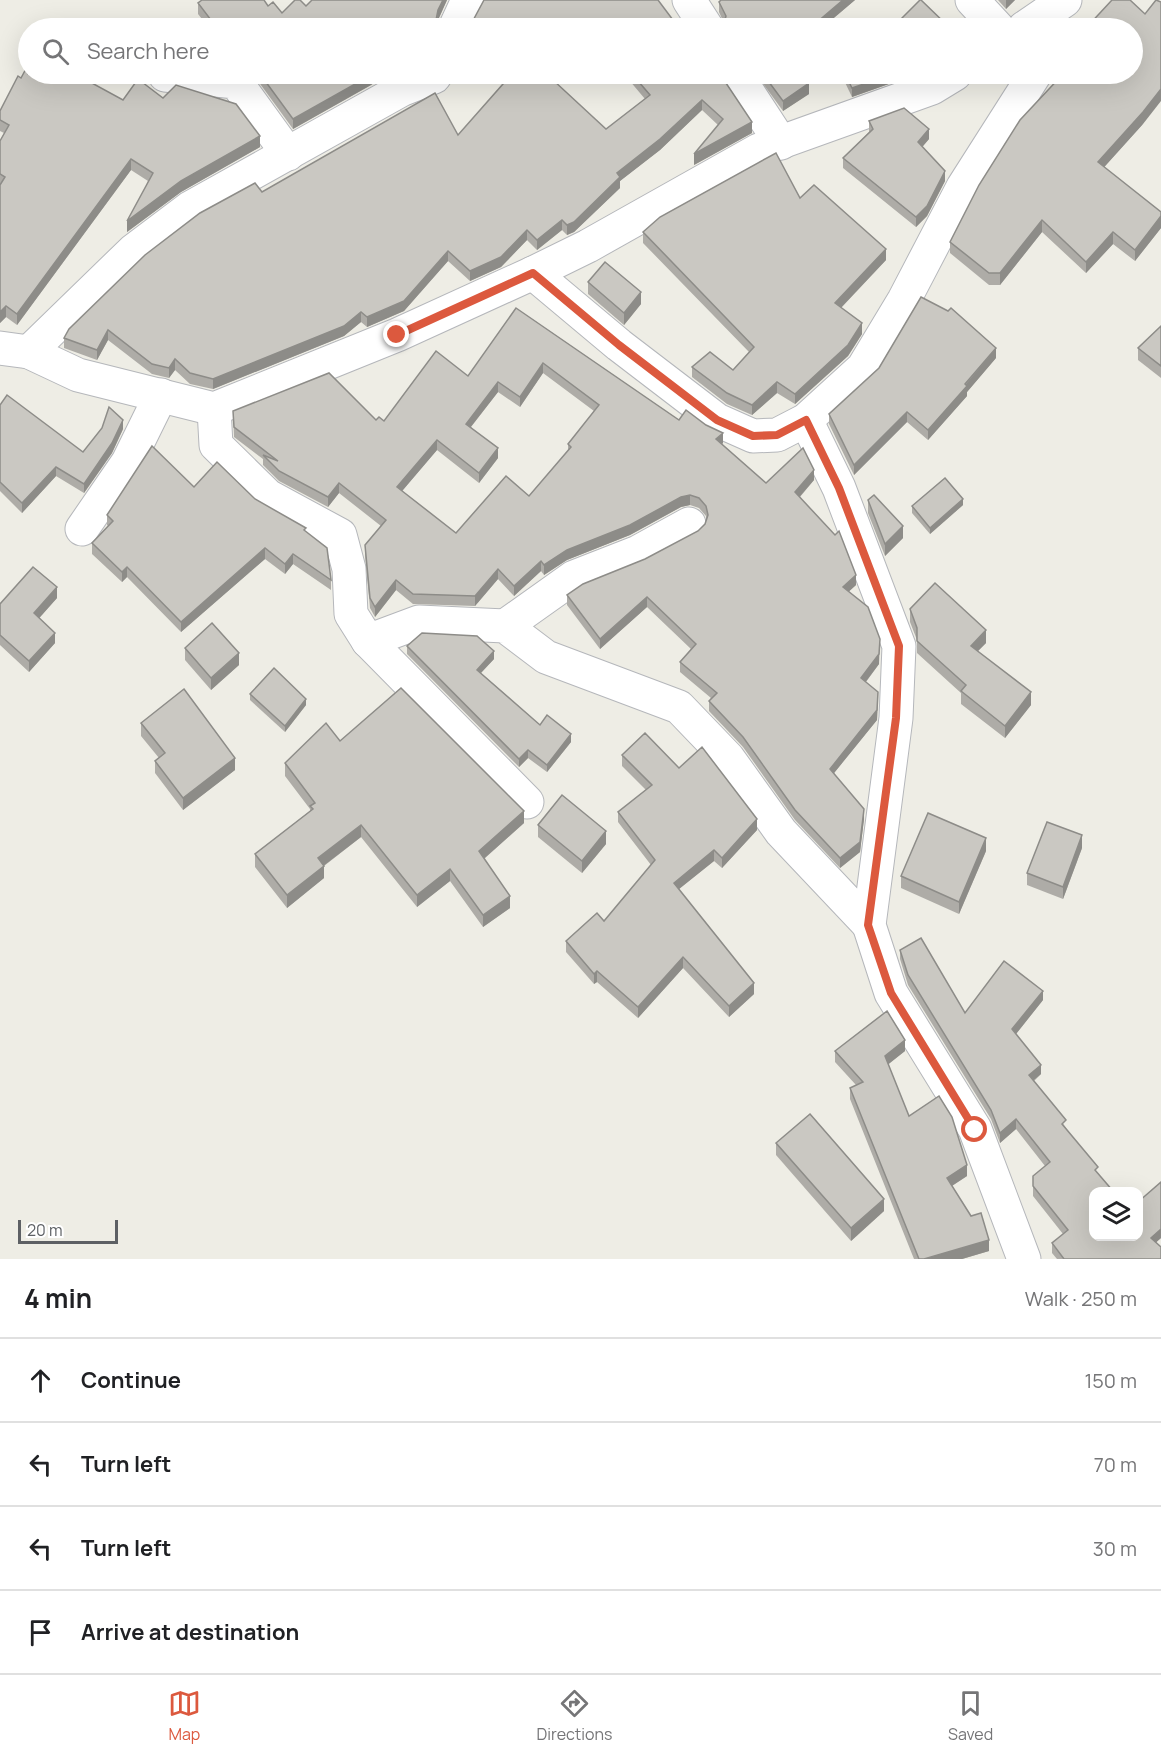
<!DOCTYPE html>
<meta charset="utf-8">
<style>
body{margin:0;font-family:Manrope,sans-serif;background:#f6f6f6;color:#202124}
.controls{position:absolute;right:18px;bottom:18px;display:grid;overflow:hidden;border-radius:12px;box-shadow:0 6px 24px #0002}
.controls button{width:54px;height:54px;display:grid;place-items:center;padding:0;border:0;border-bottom:2px solid #e0e0e0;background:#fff;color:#202124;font:30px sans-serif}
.scale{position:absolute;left:18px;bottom:15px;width:100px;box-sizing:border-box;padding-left:6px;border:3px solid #5d6064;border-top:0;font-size:16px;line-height:21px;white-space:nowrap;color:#5d6064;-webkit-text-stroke:4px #fff;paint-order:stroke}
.stop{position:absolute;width:18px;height:18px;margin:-14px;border:4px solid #dc593e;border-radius:50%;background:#fff}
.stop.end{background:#dc593e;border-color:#fff;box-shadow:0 2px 6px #0008}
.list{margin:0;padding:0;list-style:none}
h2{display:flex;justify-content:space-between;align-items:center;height:78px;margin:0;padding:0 24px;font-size:26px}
h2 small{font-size:20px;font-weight:400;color:#757577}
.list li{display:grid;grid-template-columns:39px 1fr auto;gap:18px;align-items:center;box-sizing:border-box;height:84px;padding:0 24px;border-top:2px solid #e0e0e0}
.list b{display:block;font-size:22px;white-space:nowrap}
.list em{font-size:20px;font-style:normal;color:#757577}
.icon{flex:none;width:33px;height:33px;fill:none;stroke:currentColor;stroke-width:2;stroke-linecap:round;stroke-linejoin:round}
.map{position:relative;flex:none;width:1161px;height:1259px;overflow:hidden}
.search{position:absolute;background:#fff;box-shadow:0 6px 24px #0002;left:18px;right:18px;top:18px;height:66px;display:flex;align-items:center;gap:15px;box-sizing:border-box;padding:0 21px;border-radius:33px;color:#757577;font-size:22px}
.sheet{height:414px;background:#fff}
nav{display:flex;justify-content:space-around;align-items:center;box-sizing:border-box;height:84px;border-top:2px solid #e0e0e0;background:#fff;font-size:16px;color:#757577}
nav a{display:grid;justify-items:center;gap:3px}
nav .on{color:#dc593e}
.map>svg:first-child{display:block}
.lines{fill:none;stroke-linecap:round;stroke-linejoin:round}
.minor-casing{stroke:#b5b7bb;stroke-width:35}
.minor{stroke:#fff;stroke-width:33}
.wall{fill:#aeaca7;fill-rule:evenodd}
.shaded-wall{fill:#8d8c88}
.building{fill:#cac8c2;stroke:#8d8c88;stroke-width:1.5;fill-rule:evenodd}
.route{stroke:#dc593e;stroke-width:8}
</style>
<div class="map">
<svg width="1161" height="1259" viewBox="0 0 1161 1259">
<rect width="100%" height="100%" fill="#eeede5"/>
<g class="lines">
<g class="minor-casing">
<g id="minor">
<polyline points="689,0 707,28"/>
<polyline points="972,0 998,28"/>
<polyline points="455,28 468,0"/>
<polyline points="1024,28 1065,0"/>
<polyline points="736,74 781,143"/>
<polyline points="165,75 236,82 288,154"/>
<polyline points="533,273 619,345 717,420 753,436 777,435 806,420 863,368 904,300 963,187 1035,74"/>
<polyline points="0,348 29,352 78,375 214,409 397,335 533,273 588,246 759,150 932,88 955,74"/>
<polyline points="29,352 133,251 190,208 401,90 434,77 436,74"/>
<polyline points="214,409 216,445 268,496 340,535 349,569 351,614 368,641 419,622 505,626 546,657 679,707 728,758 781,832 869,925"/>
<polyline points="806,420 839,488 899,646 896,718 869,925 891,993 975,1129 1024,1259"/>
<polyline points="82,529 128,462 161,395"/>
<polyline points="505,626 574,577 638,552 689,524"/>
<polyline points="368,641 527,802"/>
</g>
</g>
<use href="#minor" class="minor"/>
</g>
<g class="wall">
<polygon points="312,0 447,0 438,20 438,22 442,28 209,28 198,14 198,3 268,6 282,13 306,6"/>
<polygon points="484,0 679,28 469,28"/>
<polygon points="855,0 822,28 722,28 723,27 724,23 719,12 719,2"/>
<polygon points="998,0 1015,0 1006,9"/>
<polygon points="901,19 950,28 902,28"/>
<polygon points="253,74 386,74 371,85 293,129"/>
<polygon points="498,74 563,74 557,84 606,129 645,99 624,74 720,74 752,133 694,165 718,125 702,110 660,150 620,181 620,188 574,232 567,235 562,230 537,250 527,240 501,267 470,281 448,261 404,311 367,327 361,322 344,336 213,389 190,384 175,370 169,378 152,374 108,340 97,360 64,348 64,338 262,192 458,135 506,81"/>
<polygon points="756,74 802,74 809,94 783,111"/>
<polygon points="841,74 917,74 852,97"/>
<polygon points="21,78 79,82 123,100 163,98 260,147 181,192 127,232 148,181 131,170 17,325 6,317 0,323 0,141 4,133 0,131 0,111"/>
<polygon points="869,121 929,139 922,147 945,181 927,216 916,227 843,168 843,158 869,132"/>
<polygon points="1143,124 1104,167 1161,212 1161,228 1135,261 1113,244 1086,273 1042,232 1000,285 989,285 950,253 950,242"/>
<polygon points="800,198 886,260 841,308 862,334 848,356 795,404 777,393 752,415 727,404 692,377 692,367 733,370 749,352 643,243 643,232"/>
<polygon points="588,282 641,304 624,325 588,294"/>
<path d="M516,308L679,420L723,443L722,444L766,483L814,480L800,497L856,585L849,591L879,664L866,682L878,701L877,720L834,773L864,819L860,852L840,868L795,820L743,747L709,711V701L711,698L680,672V662L691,649L647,607L600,649L567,605V595L645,559L698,531L705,524L706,519V516L699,508L690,505L681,507L630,535L567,560L544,575L541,571L514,596L498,579L475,606L413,604L396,590L375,617L370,608L365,555V545L381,526L339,493L328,507L279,481L263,465V459L234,437L233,411L384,421L468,376ZM543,373L594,411L568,444V451L529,496L456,533L402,491L437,450L479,483L498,458L471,427L498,392L520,407Z"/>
<polygon points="1161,326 1161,378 1138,360 1138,348"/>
<polygon points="996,358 967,392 967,396 928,440 907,422 854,475 829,424 829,414"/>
<polygon points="0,405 83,452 123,429 112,453 84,493 56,476 22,513 0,491"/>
<polygon points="194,487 255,499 306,532 331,580 331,590 293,564 285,574 265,559 181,632 127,577 122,582 92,554 92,543 108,526 107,525 107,515"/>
<polygon points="868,500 903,538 885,556 868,513"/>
<polygon points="963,505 930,534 912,513 912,506"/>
<polygon points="57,598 39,618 55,643 29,672 0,645 0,604"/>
<polygon points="910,609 986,643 978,651 1031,705 1005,738 961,704 961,693 917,653 917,640 910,622"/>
<polygon points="407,646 494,659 481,673 540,725 571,742 547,772 528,758 519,767 407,654"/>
<polygon points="185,648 239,665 211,690 185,660"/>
<polygon points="250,694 306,705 285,732 250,700"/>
<polygon points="141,723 235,770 183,810 155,773 155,761 159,758 141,736"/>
<polygon points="340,741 524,823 484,859 510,908 483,927 450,881 417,907 361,837 324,866 324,878 287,908 255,867 255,854 310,811 310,809 285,776 285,763"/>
<polygon points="622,755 679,768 757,830 722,868 714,861 679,889 754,994 729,1017 683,968 638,1018 597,982 594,984 566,952 566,941 604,921 651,865 618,822 618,812 646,790 622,766"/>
<polygon points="538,825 606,844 582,873 538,837"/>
<polygon points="1082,848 1063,899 1027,885 1027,873"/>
<polygon points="986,851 959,914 901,888 901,876"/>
<polygon points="900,950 965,1013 1043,1000 1016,1034 1041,1074 1034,1081 1098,1175 1138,1236 1161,1182 1161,1238 1156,1242 1161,1259 1057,1259 1052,1253 1052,1243 1063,1234 1033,1196 1033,1176 1045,1166 1016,1129 1000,1143 991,1119 908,985 900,959"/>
<polygon points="835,1051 905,1051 888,1064 909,1116 967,1176 952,1186 989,1251 962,1259 914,1259 850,1099 850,1088 856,1085 835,1062"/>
<polygon points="776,1143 884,1211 851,1241 776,1155"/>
</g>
<g class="shaded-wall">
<polygon points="443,0 447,0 438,20 436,28 438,10"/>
<polygon points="843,0 855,0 822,28 810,28"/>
<polygon points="1006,0 1015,0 1006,9"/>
<polygon points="589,22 589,28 585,28"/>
<polygon points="373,74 386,74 371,85 293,129 293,119"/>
<polygon points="557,74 563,74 553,90 553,80"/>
<polygon points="893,74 917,74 852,97 852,88"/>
<polygon points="809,83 809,94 783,111 783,101"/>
<polygon points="1161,89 1161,101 1143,124 1098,174 1098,162"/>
<polygon points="702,100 702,110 660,150 620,181 620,188 574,232 567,235 567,225 617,173"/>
<polygon points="752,122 752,133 694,165 694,154"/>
<polygon points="929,129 929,139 918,152 918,142"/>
<polygon points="260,136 260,147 181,192 127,232 127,221 181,181"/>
<polygon points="131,159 131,170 17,325 17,314"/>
<polygon points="945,171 945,181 927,216 916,227 916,217"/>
<polygon points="1161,216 1161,228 1135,261 1135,250"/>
<polygon points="562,220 562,230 537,250 537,240"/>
<polygon points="1042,220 1042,232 1000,285 1000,273"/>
<polygon points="527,230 527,240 501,267 470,281 470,271"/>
<polygon points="1113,232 1113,244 1086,273 1086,262"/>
<polygon points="886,249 886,260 835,314 835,303"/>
<polygon points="448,251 448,261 404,311 367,327 367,317"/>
<polygon points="641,292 641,304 624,325 624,313"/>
<polygon points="6,306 6,317 0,323 0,312"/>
<polygon points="361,312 361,322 344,336 213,389 213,379"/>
<polygon points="862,323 862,334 848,356 795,404 795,394"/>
<polygon points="108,330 108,340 97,360 97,350"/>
<polygon points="996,348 996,358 967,392 967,396 928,440 928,430"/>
<polygon points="175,359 175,370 169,378 169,368"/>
<polygon points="543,363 543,373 520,407 520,397"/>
<polygon points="498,382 498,392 466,433 466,424"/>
<polygon points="777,382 777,393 752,415 752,405"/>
<polygon points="907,412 907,422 854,475 854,465"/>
<polygon points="123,420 123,429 112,453 84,493 84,484"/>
<polygon points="723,433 723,443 716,449 716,439"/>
<polygon points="437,440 437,450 397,497 397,487"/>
<polygon points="498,448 498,458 479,483 479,473"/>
<polygon points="56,467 56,476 22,513 22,503"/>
<polygon points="814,470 814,480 795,502 795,492"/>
<polygon points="339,483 339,493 328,507 328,497"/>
<polygon points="690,495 690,505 681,507 630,535 567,560 544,575 544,565 567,550 681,497"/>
<polygon points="963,499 963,505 930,534 930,528"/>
<polygon points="903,526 903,538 885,556 885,544"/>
<polygon points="265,548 265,559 181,632 181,622"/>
<polygon points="293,554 293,564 285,574 285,564"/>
<polygon points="541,561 541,571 514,596 514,586"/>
<polygon points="127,567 127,577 122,582 122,572"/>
<polygon points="498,569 498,579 475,606 475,596"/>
<polygon points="856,575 856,585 843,597 843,587"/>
<polygon points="396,580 396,590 375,617 375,607"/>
<polygon points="57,587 57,598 34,624 34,613"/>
<polygon points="647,597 647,607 600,649 600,639"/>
<polygon points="986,630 986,643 971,658 971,646"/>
<polygon points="55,633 55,643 29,672 29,661"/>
<polygon points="880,639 879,664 861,688 861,678"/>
<polygon points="494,651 494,659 477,677 477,670"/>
<polygon points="239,653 239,665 211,690 211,678"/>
<polygon points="878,692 877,720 830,778 830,769"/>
<polygon points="1031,692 1031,705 1005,738 1005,726"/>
<polygon points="306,699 306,705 285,732 285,726"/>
<polygon points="571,734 571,742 547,772 547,765"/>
<polygon points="528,750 528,758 519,767 519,759"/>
<polygon points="235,758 235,770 183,810 183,798"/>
<polygon points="864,809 864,819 860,852 840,868 840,858"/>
<polygon points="524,811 524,823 479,863 479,851"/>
<polygon points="757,819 757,830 722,868 722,858"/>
<polygon points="361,825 361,837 318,870 318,858"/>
<polygon points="606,831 606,844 582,873 582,861"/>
<polygon points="1082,835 1082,848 1063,899 1063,887"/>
<polygon points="986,838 986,851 959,914 959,902"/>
<polygon points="714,850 714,861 674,893 674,883"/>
<polygon points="324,866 324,878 287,908 287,895"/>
<polygon points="450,869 450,881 417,907 417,895"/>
<polygon points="510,896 510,908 483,927 483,915"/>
<polygon points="683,957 683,968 638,1018 638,1007"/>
<polygon points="597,971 597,982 594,984 594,974"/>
<polygon points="754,983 754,994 729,1017 729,1006"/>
<polygon points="1043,991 1043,1000 1012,1039 1012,1029"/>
<polygon points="905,1040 905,1051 885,1067 885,1056"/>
<polygon points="1041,1065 1041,1074 1029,1084 1029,1075"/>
<polygon points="1016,1119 1016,1129 1000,1143 1000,1133"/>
<polygon points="967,1165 967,1176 947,1189 947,1178"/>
<polygon points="884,1199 884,1211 851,1241 851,1228"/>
<polygon points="1161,1229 1161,1238 1151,1247 1151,1238"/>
<polygon points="989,1240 989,1251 962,1259 924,1259"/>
</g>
<g class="building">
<polygon points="202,0 264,0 268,6 273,2 282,13 295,0 300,0 306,6 312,0 443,0 438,10 436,20 442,28 217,28 198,3"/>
<polygon points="484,0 658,0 679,28 595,28 589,22 585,28 469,28"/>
<polygon points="721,0 843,0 810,28 722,28 723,27 726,16 719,2"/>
<polygon points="920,0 921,0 950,28 910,28 901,19"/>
<polygon points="1112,0 1130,0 1145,14 1156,0 1161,2 1161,89 1143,112 1098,162 1161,212 1161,216 1135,250 1113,232 1086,262 1042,220 1000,273 989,273 950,242 979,185 1020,120 1063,74 1132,74 1132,28 1086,28"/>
<polygon points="28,65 28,74 66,74 79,82 81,77 123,100 138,79 163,98 176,85 236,104 260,136 181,181 127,221 153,173 131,159 17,314 6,306 0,312 0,185 5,177 0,174 0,141 9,125 0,120 0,111 18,76 21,78"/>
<polygon points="260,74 373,74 293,119"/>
<polygon points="508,74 557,74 553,80 606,129 650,95 632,74 720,74 752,122 694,154 723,119 702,100 660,139 617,173 620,177 574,222 567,225 562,220 537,240 527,230 501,257 470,271 448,251 404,301 367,317 361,312 344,326 213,379 190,373 175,359 169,368 152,364 108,330 97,350 64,338 69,329 145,255 200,213 255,183 262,192 435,93 458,135 510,76"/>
<polygon points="763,74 802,74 809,83 783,101"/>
<polygon points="845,74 893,74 852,88"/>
<polygon points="904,108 929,129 918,142 945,171 927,206 916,217 843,158 873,129 869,121"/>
<polygon points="776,153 800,198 814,185 886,249 835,303 862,323 848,345 795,394 777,382 752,405 727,393 692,367 710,352 733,370 754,347 643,232 660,217"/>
<polygon points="605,262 641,292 624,313 588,282"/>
<polygon points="921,297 948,311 951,308 996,348 965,384 967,386 928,430 907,412 854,465 829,414 879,368"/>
<path d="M516,308L679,420L686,410L706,425L723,433L716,439L766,483L803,448L814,470L795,492L835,535L839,531L856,575L843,587L868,607L880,639L879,654L861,678L878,692L877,710L830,769L864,809L860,842L840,858L795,810L743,737L709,701L717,693L680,662L696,644L647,597L600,639L567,595L583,584L645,559L698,531L705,524L708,515L706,506L699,498L690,495L681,497L630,525L567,550L544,565L541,561L514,586L498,569L475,596L413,594L396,580L375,607L370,598L365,545L386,520L339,483L328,497L279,471L263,455L278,461L234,427L233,411L329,373L376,420L379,417L384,421L436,351L468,376ZM543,363L599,405L568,444L571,447L529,496L506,476L456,533L397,487L437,440L479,473L498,448L466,424L498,382L520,397Z"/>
<polygon points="1161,326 1161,366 1138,348"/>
<polygon points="7,395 83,452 102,428 109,407 123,420 112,443 84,484 56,467 22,503 0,482 0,405"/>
<polygon points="152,446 194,487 217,462 255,499 306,528 304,530 327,548 331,580 293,554 285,564 265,548 181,622 127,567 122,572 92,543 113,521 107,515"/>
<polygon points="945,478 963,499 930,528 912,506"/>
<polygon points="874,495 903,526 885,544 868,500"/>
<polygon points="33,567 57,587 34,613 55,633 29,661 0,635 0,604"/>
<polygon points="935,583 986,630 971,646 1031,692 1005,726 961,691 966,685 917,641 917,628 910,609"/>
<polygon points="212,623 239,653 211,678 185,648"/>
<polygon points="422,633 477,636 494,651 477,670 540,725 547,715 571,734 547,765 528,750 519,759 407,646"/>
<polygon points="274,668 306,699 285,726 250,694"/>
<polygon points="401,688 524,811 479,851 510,896 483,915 450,869 417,895 361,825 318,858 324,866 287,895 255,854 313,809 310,806 315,803 285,763 326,723 340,741"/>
<polygon points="184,689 235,758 183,798 155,761 165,753 141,723"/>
<polygon points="645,733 679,768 702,747 757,819 722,858 714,850 674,883 754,983 729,1006 683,957 638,1007 597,971 594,974 566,941 597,913 604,921 655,860 618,812 652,785 622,755"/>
<polygon points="562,795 606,831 582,861 538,825"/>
<polygon points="928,813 986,838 959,902 901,876"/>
<polygon points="1047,822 1082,835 1063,887 1027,873"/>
<polygon points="921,938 965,1013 1004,961 1043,991 1012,1029 1041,1065 1029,1075 1066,1120 1062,1124 1098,1167 1095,1170 1113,1191 1094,1191 1094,1236 1138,1236 1138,1202 1161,1182 1161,1229 1151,1238 1161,1247 1161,1259 1064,1259 1052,1243 1068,1230 1033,1186 1033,1176 1050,1162 1016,1119 1000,1133 991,1110 908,975 900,950"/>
<polygon points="887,1011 905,1040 885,1056 909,1116 939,1096 952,1117 967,1165 947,1178 971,1216 981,1213 989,1240 924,1259 919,1259 850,1088 863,1082 835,1051"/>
<polygon points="810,1114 884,1199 851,1228 776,1143"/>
</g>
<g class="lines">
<polyline class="route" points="397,335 533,273 619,345 717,420 753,436 777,435 806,420 839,488 899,646 896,718 868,925 891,993 975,1130"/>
</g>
</svg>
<div class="controls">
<button><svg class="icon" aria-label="layers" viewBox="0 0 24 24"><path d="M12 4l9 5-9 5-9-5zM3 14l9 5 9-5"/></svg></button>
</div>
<div class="scale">20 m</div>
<div class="stop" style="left:975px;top:1130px"></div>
<div class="stop end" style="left:397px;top:335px"></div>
<div class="search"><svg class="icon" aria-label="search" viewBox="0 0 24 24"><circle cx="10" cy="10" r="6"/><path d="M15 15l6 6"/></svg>Search here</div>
</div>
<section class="sheet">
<h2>4 min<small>Walk · 250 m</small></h2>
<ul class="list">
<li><svg class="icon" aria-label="ahead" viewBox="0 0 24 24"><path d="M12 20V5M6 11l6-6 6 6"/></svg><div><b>Continue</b></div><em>150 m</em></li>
<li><svg class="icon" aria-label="left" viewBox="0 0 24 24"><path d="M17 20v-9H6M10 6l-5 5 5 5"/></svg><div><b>Turn left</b></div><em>70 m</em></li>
<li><svg class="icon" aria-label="left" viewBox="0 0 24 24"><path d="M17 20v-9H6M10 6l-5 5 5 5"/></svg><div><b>Turn left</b></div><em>30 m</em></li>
<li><svg class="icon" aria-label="arrive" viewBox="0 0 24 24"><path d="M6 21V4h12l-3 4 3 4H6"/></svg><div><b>Arrive at destination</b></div></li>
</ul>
</section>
<nav>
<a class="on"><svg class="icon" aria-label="map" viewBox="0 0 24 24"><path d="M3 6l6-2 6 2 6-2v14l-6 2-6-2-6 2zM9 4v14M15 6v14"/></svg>Map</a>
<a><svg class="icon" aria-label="directions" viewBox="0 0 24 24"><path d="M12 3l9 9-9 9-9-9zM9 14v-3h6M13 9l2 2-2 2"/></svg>Directions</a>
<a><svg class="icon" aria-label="saved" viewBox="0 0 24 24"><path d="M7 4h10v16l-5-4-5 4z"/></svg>Saved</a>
</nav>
